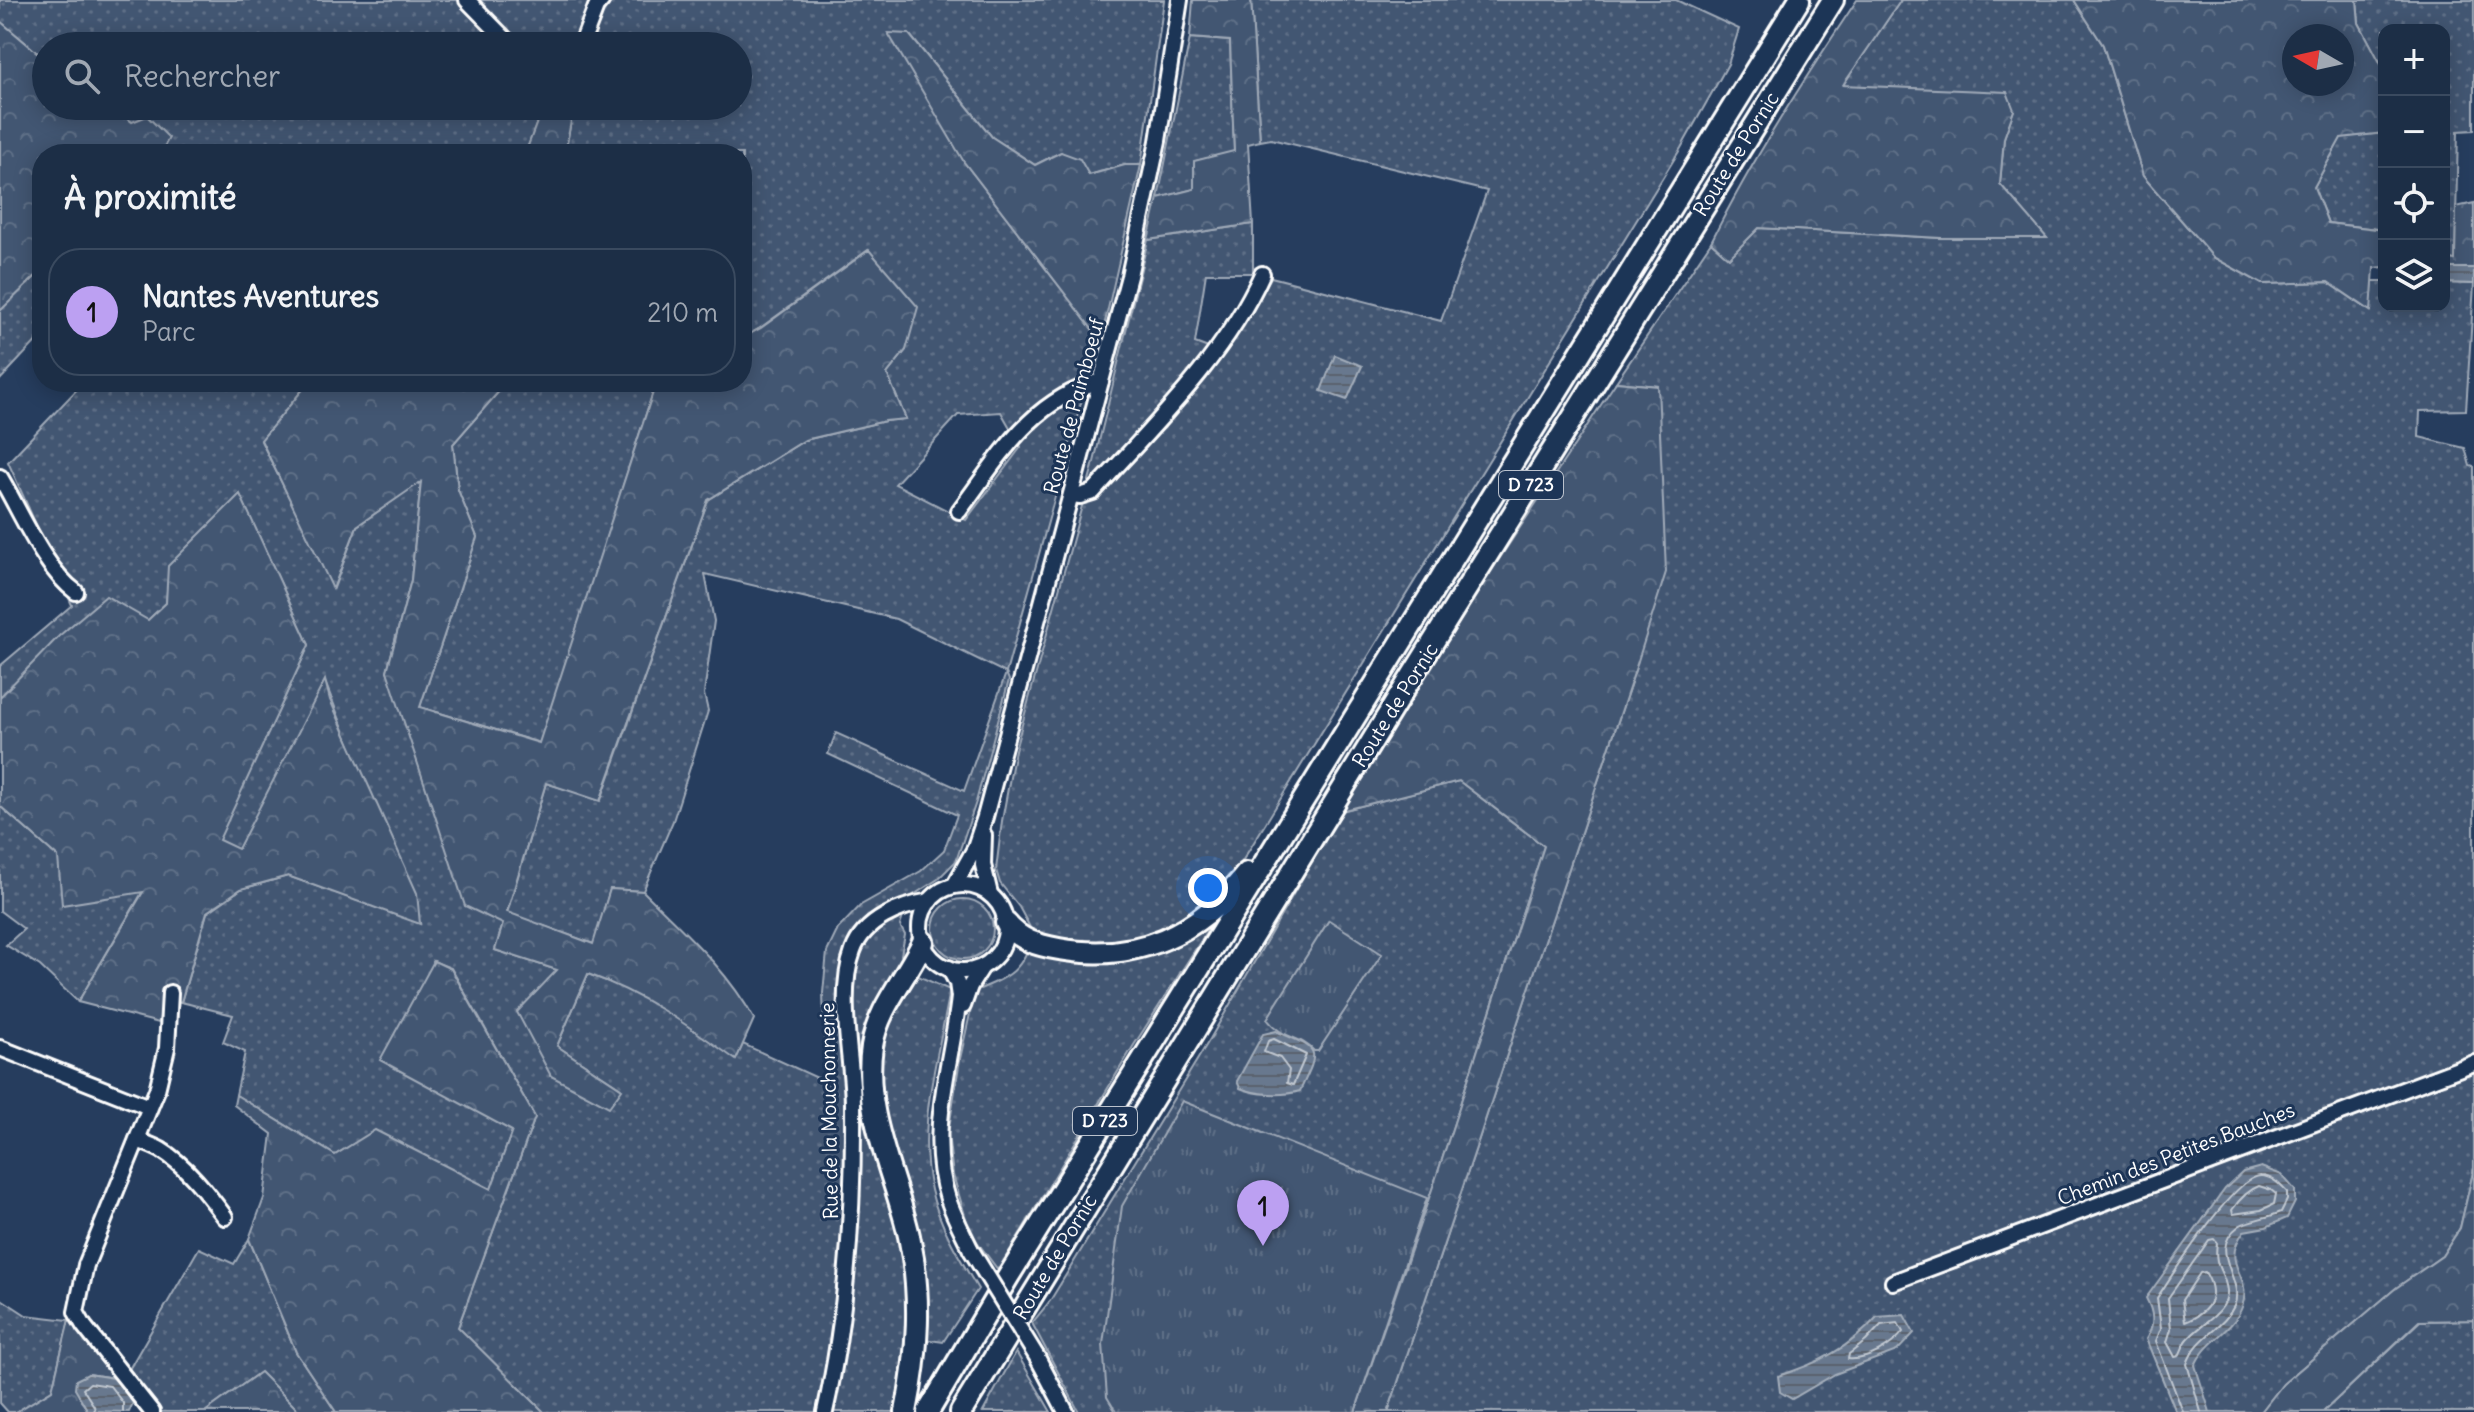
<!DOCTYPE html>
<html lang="fr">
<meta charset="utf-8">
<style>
body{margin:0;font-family:Delius,sans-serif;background:#25364d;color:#f1f3f6}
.controls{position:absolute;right:24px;top:24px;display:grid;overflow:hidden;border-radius:16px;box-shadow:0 4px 20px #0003}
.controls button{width:72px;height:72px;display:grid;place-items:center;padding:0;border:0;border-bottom:2px solid #3a4a5f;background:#1c2e46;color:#f1f3f6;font:40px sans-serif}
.compass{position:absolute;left:2282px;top:24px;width:72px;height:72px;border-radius:50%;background:#1c2e46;box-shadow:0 4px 20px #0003;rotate:279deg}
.you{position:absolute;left:1208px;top:888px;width:28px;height:28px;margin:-20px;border:6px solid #fff;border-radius:50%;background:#1a73e8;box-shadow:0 0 0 12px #1a73e833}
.badge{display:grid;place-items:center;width:52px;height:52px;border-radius:50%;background:#bca0f2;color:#111;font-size:26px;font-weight:700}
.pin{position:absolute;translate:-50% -66px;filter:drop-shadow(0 2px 4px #0008)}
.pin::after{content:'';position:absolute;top:42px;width:28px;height:24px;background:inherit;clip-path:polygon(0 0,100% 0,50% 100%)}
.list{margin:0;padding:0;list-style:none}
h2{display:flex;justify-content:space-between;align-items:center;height:104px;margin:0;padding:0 32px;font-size:34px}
h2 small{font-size:26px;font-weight:400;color:#a0a8b3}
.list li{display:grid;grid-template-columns:52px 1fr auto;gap:24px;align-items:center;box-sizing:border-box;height:128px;margin:0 16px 16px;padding:0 16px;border:2px solid #3a4a5f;border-radius:32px}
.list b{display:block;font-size:30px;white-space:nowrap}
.list p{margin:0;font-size:26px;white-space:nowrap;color:#a0a8b3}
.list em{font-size:26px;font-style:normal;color:#a0a8b3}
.icon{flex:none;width:44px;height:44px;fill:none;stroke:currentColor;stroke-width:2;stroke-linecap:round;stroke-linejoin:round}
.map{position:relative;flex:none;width:2474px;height:1412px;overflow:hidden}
.search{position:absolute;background:#1c2e46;box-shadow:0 4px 20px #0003;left:32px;top:32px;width:720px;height:88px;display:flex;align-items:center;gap:20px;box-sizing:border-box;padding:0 28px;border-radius:44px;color:#a0a8b3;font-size:30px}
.panel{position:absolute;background:#1c2e46;box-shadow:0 4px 20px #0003;left:32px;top:144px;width:720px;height:248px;border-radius:32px}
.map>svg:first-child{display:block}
.grass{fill:url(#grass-dots);stroke:#a0aab8;stroke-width:2;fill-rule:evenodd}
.forest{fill:url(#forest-crowns);stroke:#a0aab8;stroke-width:2;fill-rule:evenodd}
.park{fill:url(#park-tufts);stroke:#a0aab8;stroke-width:2}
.water{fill:url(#water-rules);stroke:#a4aebb;stroke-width:2}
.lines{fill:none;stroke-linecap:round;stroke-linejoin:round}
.shore{stroke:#c2c9d2;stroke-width:2}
.minor-casing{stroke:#fff;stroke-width:20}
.highway-casing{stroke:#fff;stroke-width:26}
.minor{stroke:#1d3557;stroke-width:14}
.highway{stroke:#1d3557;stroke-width:20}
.minor-bridge-casing{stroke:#fff;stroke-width:20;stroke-linecap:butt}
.minor-bridge{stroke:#1d3557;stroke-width:14}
.labels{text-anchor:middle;stroke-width:6;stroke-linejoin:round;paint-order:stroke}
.shield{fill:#1d3557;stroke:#bbc2cd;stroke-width:2}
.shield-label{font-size:18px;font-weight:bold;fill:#fff}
.street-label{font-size:20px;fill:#fff;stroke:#1d3557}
</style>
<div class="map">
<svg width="2474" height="1412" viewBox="0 0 2474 1412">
<defs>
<pattern id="grass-dots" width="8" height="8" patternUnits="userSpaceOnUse" patternTransform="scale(2)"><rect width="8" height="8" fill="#425672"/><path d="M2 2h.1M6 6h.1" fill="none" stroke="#5e6f87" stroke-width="1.8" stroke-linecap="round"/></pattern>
<pattern id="forest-crowns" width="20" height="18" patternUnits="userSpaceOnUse" patternTransform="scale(2)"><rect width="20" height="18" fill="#425672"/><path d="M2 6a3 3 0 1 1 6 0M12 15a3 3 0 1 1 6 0" fill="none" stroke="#5e6f87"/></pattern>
<pattern id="park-tufts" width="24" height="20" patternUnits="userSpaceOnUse" patternTransform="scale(2)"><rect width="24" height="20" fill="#425672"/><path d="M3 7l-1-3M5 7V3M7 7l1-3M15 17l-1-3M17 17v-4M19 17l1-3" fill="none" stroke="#5e6f87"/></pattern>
<pattern id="water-rules" width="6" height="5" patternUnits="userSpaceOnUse" patternTransform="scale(2)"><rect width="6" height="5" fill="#67788e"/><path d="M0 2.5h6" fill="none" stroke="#5a626d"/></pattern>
</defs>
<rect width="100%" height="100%" fill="#263d5e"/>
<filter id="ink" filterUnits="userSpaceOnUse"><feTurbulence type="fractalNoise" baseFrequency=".0125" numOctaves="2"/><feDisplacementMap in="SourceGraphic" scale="16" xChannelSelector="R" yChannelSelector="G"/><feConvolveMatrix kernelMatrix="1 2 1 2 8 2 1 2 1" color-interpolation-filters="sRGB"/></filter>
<g filter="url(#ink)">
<g class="grass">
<path d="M0,0H460L468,8L476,0H1164L1141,165H1125L1089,175L1061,152L1035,165L992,137L910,35L964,162L1092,329L1100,344L1089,374L1006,673L1009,680L976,802L956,861L938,879L909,898L900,926L905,935L901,955L918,976L950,990C939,1055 916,1123 931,1190C939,1225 960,1259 978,1289L943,1342L910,1337L897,1412H544L458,1327L535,1117L451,968L433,961L512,1131L491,1190L375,1131L335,1155L236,1095L245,1052L223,1042L233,1015L181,1002L207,913L241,889L288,876L420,923L325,682L238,850L218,840L309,645L240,495L169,566L166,603L148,620L0,697V666L72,605L8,462L84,382H309L261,441L334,588L357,526L421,481L411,580L387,671L503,924L495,950L557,970L550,1076L621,1088L557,1046L588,974L635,992L678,1018L736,1059L743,1044L826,1082L823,993L827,952L838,929L861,905L921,871L944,850L957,815L828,754L836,733L964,791L1006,673L896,619L705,574L714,621L704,694L708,711L673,821L643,891L610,889L594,944L507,913L546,783L601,800L708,500L805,440L885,421L906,419L887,374L906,350L868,250L760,328L742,338V154H565L573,110L568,106H738V46H46V60L0,21ZM1001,412L1021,447L966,520L895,484L958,415Z"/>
<path d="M1251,0H1676L1739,29L1728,64L1681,148L1238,868L1188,914L1174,922L1187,939L1210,924L1211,925L1134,1045L998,1270L970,1232L953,1175L948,1134L960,1059L975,991C1009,977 1024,971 1033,933L1019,907L1000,883L996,870L1002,821L1015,750L1094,462L1148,240L1253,224V273H1206L1195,343L1219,352L1253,311L1271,277L1441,321L1487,191L1271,139L1260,141Z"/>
<polygon points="1901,0 2074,0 2103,45 2143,176 2213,257 2262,284 2328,282 2370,311 2373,281 2384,281 2384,306 2444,306 2444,283 2474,284 2466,410 2420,411 2419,437 2465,448 2470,466 2474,467 2474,1168 2460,1228 2442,1256 2396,1288 2283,1384 2261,1412 1388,1412 1637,664 1658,386 1616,382 1711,242 1729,258 1759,228 1940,238 2046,237 2000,184 2004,138 2014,110 1842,86"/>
<polygon points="2357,0 2474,0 2474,130 2458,131 2455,261 2444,258 2444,30 2384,30 2384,70 2359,23"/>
<polygon points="1190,38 1230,41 1234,152 1195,161 1194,189 1158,198"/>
<polygon points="111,106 543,106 525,154 160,154 168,138 132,122"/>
<polygon points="2384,133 2384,230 2328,223 2314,187 2341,137"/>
<polygon points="42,270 42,335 0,380 0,311"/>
<polygon points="507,382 661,382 655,386 540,743 420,707 477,537 458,490 453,444"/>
<polygon points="1459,781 1544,846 1438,1172 1355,1412 1079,1412 1032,1323 1050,1301 1210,1039 1341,811"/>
<polygon points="0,806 58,857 143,891 78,1002 40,966 6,945 24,929 0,911"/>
<circle cx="963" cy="929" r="30"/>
<polygon points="249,1239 296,1352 336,1412 300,1412 260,1372 205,1412 159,1412 127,1373 199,1248 234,1264"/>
<polygon points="0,1298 26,1315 69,1320 52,1390 16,1412 8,1412 0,1403"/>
<polygon points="2474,1320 2474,1412 2323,1412 2420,1321"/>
<polygon points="1016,1352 1051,1412 983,1412"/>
</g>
<g class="forest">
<polygon points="1193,0 1251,0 1260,141 1248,144 1253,224 1148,240 1158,198 1194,189 1194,161 1234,151 1230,41 1190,38"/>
<path d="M1857,0H1901L1843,85L2007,92L2014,110L2004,138L2000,184L2047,238H1941L1759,228L1729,258L1711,242C1753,158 1805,78 1857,0Z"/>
<path d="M2074,0H2357L2359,23L2384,70V133L2341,138L2314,187L2328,223L2384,230V267L2374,268L2371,311L2328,282L2262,284L2213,257L2143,176L2103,45ZM2294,36H2342V84H2294Z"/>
<polygon points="0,21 46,60 46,106 111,106 132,122 147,116 169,138 160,154 42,154 42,270 0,311"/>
<polygon points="888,33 909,34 992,137 1035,165 1061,152 1080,159 1089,175 1125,165 1141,165 1100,344 1092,329 964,162"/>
<polygon points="543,106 568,106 573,110 565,154 525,154"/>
<polygon points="2474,203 2474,268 2444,268 2444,258 2455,260 2456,207"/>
<path d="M869,250L918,307L906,350L887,374L906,419L885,421L805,440L708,500L600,801L546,783L507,912L593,944L610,889L643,891C683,931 727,969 754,1019L736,1060C689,1026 644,994 588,974L557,1046L622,1089L609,1107L551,1076L517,1012L557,970L495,950L503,924L465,906L387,671L411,580L421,482L357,526L333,589L261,440L309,382H507L453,444L458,490L477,537L420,707L539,743L655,386L661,382H742V338L761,328Z"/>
<polygon points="1616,382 1658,386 1666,572 1637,664 1388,1412 1355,1412 1438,1172 1544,846 1459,781 1341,811 1490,573"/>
<polygon points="240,494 309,645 219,840 238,849 325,680 330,700 417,893 420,924 288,876 241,889 207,912 181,1002 163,998 159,1023 78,1002 143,892 62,905 58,857 0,806 0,697 59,636 106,596 148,620 166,603 168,566"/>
<polygon points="434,961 451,969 535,1117 458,1327 544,1412 336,1412 296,1352 249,1239 264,1198 272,1134 234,1105 236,1095 335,1155 375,1130 491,1189 512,1131 380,1060"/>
<polygon points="2474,1168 2474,1320 2419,1321 2323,1412 2261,1412 2283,1384 2396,1288 2442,1256 2460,1228"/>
<polygon points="69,1320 114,1378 88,1374 81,1401 90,1412 16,1412 52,1390"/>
<polygon points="260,1372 300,1412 205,1412"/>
</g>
<g class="park">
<path d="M1329,920L1382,954L1318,1051H1314C1300,1035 1283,1040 1267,1019Z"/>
<polygon points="1182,1101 1427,1198 1355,1412 1116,1412 1107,1397 1103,1344 1122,1206"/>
</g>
<g class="water">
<polygon points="2444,268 2474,268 2474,284 2444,283"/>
<polygon points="1335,355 1362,366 1347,400 1321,391"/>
<path d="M1276,1031C1320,1050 1321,1047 1300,1091C1283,1096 1256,1095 1240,1088L1237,1081L1263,1034Z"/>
<path d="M2261,1167L2282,1175L2295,1190V1202L2287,1218L2266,1227L2244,1231C2218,1267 2254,1273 2242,1307C2233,1331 2206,1341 2195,1365L2210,1412H2176L2146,1339C2155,1325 2154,1313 2146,1298L2225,1189L2243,1172Z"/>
<path d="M1904,1315L1914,1333L1897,1351L1835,1374L1792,1399L1780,1392L1778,1376C1817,1364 1850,1348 1877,1317Z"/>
<polygon points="88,1374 114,1378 133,1403 129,1412 88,1411 75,1389 76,1380"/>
</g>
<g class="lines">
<g class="shore">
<polygon points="1274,1039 1306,1055 1293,1085 1287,1083 1289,1070 1280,1058 1264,1052 1268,1041"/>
<path d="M2259,1186L2271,1190L2276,1194L2274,1204L2261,1210L2233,1214L2232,1210C2239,1200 2248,1190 2259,1186Z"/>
<path d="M2214,1239L2217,1243C2213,1269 2225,1271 2227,1291C2229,1312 2199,1325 2188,1339C2184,1343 2182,1350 2179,1356L2175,1357L2167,1342L2171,1329L2168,1298L2209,1240Z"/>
<path d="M2205,1272C2220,1296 2210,1312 2185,1322L2182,1300L2200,1273Z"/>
<path d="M1898,1323L1903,1332C1891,1347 1867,1361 1848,1359L1849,1354L1866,1341L1881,1325Z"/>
<polyline points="95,1412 94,1406 83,1389 90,1383 110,1386 123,1403 123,1412"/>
<path d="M2183,1412L2156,1341L2161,1328L2157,1298C2172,1275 2236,1174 2261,1176C2272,1176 2280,1185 2287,1192V1200L2281,1212C2271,1217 2245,1221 2239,1226C2205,1251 2246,1279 2234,1306C2223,1330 2197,1335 2187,1364L2201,1412"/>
</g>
<g class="minor-casing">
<g id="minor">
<polyline points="467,0 512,46"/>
<polyline points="581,46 596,7 602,0"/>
<path d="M0,477C21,512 44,569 76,592"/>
<path d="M1072,495L1080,496L1093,492C1153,426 1225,356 1262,274"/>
<path d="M959,511C1000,456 1031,400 1101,381"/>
<polyline points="984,835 983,865 990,894"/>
<circle cx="963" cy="928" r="43"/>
<polyline points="954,886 974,850 985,817 1129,276 1158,141 1180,0"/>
<path d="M949,968L957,983L959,997C952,1064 926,1132 948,1199C954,1217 963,1233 971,1250"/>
<polyline points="963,1006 970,986 982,967"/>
<polyline points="0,1048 149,1107"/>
<path d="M137,1140C145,1143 154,1146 161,1150C186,1165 208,1194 225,1217"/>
<polyline points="1893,1282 2474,1063"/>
<polyline points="1037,1357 1066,1412"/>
<polyline points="152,1412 84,1326 76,1312 86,1265 157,1090 167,1048 170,993"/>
<path d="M825,1412C848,1310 854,1207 853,1103C852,1057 837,994 853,951C864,920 900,906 930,901"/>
</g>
</g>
<g class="highway-casing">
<g id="highway">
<path d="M1006,923C1021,941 1037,945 1059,949C1138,963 1198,934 1247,873"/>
<path d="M906,1412C918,1353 922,1296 909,1236C895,1174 862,1112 872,1046C878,1007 907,977 923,942"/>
<polyline points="928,1412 1008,1277 1799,0"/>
<polyline points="961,1412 1412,676 1833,0"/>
</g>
</g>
<use href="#minor" class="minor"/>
<use href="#highway" class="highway"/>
<g class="minor-bridge-casing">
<polyline id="minor-bridge" points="971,1250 1037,1357"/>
</g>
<use href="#minor-bridge" class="minor-bridge"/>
</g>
</g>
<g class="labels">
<g class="shield">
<rect x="1499" y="471" width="64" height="28" rx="6"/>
<rect x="1073" y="1107" width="64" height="28" rx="6"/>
</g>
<g class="shield-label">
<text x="1531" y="491">D 723</text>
<text x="1105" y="1127">D 723</text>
</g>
<g class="street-label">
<text transform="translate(1736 154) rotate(-58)" y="7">Route de Pornic</text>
<text transform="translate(1074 406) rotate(-75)" y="7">Route de Paimboeuf</text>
<text transform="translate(1395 705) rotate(-58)" y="7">Route de Pornic</text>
<text transform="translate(829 1111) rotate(-91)" y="7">Rue de la Mouchonnerie</text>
<text transform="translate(2176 1154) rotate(-21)" y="7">Chemin des Petites Bauches</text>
<text transform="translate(1055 1257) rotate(-59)" y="7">Route de Pornic</text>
</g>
</g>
</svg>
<div class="controls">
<button>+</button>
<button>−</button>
<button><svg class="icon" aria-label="locate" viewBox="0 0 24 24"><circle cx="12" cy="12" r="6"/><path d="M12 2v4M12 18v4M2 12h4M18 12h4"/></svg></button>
<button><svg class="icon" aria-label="layers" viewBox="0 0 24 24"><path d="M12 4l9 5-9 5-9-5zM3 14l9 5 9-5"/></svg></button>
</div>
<svg class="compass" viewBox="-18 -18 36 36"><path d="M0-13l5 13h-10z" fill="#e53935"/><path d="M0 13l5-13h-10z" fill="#a0a8b3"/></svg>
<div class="you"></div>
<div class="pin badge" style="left:1263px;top:1246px">1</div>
<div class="search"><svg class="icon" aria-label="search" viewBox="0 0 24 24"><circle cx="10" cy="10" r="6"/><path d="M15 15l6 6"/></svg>Rechercher</div>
<section class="panel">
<h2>À proximité<small></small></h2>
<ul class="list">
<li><span class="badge">1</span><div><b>Nantes Aventures</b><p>Parc</p></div><em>210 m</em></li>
</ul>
</section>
</div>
